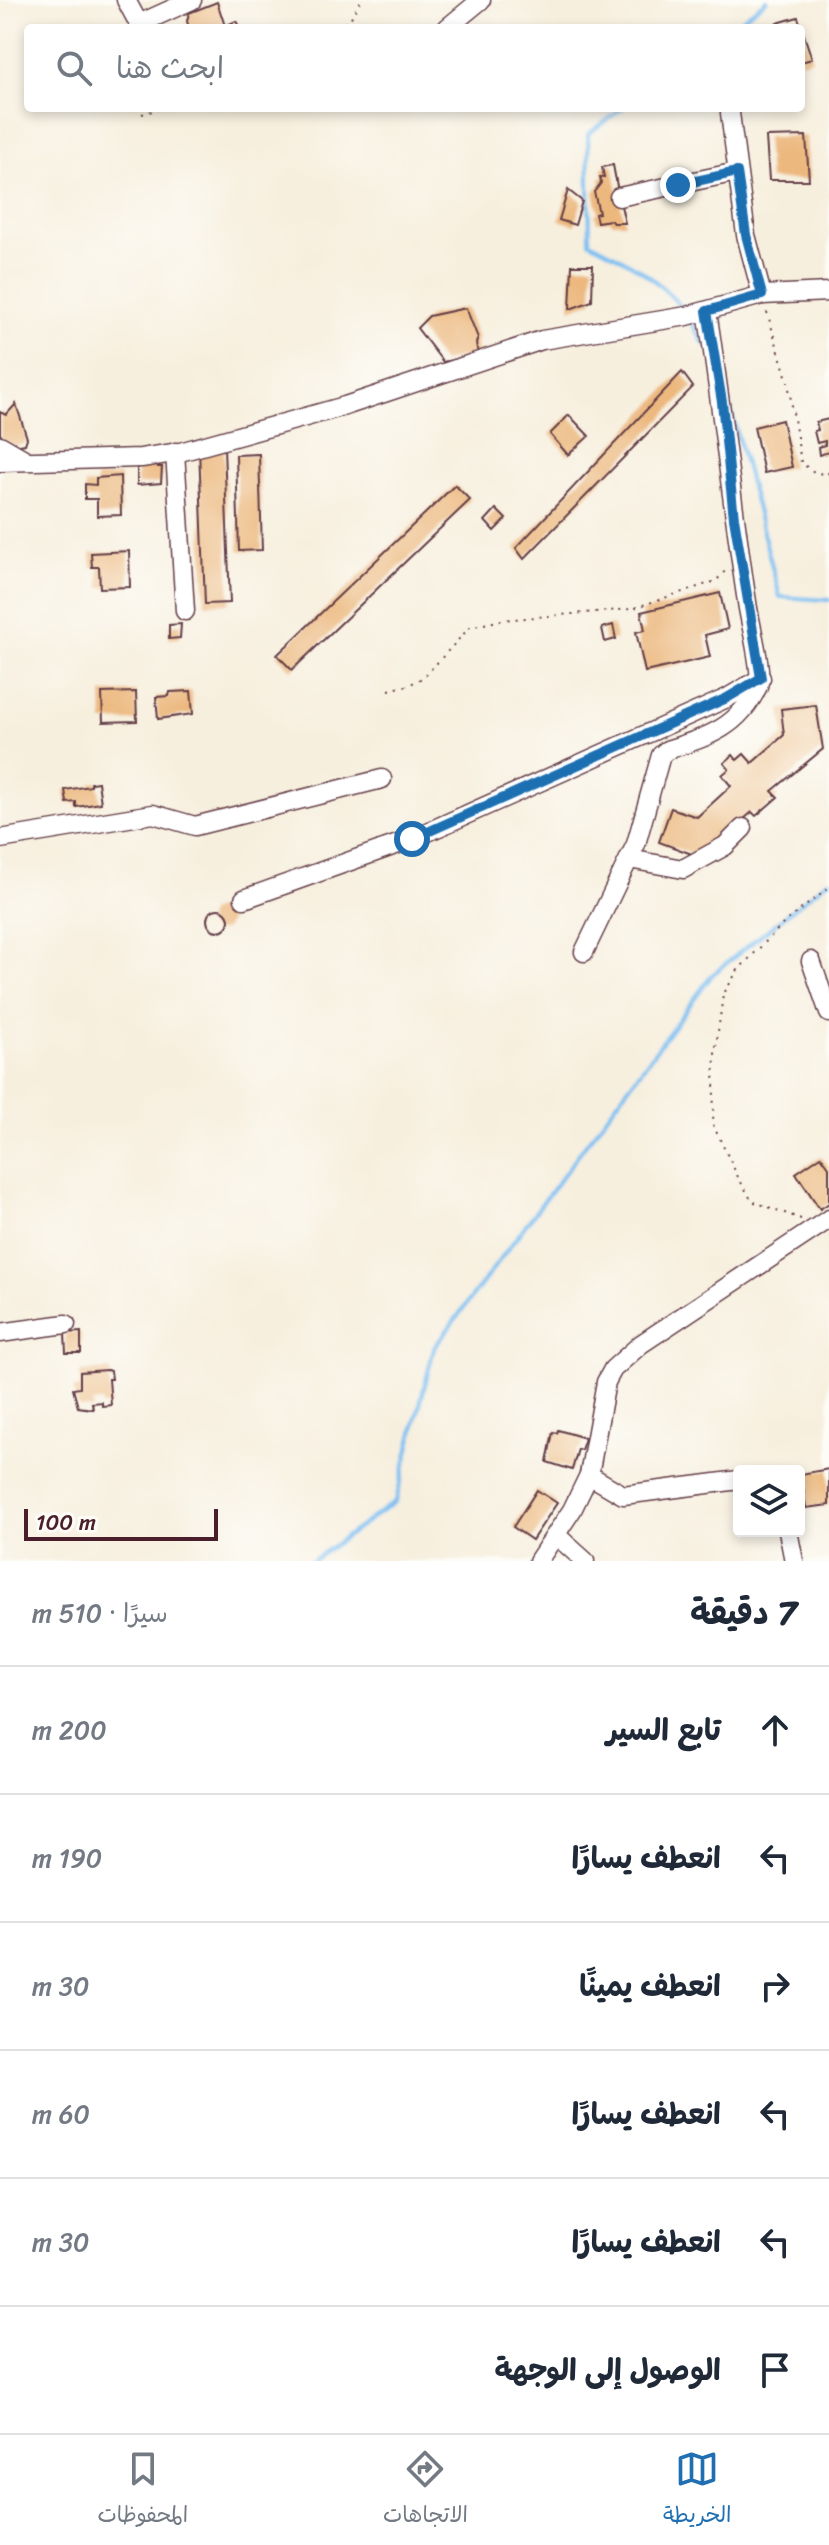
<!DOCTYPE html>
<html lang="ar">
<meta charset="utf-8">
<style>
body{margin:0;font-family:Sriracha,"Playpen Sans Arabic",sans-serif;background:#f2f2f3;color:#1f2937;direction:rtl}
.controls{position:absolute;right:24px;bottom:24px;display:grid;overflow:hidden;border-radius:8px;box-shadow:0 4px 12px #0003}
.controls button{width:72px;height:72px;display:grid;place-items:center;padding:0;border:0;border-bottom:2px solid #e0e1e3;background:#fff;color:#1f2937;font:40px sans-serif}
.scale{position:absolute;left:24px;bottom:20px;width:194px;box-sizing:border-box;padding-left:8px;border:4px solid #4a1f2b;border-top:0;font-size:22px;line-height:28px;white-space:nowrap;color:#4a1f2b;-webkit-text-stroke:6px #fdfcf7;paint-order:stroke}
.stop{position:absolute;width:24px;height:24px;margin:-18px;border:6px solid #1f6fb2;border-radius:50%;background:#fff}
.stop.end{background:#1f6fb2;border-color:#fff;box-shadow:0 2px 8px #0008}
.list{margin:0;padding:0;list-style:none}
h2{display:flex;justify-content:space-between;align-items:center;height:104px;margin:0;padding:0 32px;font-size:34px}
h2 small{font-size:26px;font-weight:400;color:#747a83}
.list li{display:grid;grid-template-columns:52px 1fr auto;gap:24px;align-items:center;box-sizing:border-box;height:128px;padding:0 32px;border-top:2px solid #e0e1e3}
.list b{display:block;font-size:30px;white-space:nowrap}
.list em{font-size:26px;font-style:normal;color:#747a83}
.icon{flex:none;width:44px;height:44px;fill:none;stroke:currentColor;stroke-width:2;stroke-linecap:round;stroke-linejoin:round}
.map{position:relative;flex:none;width:829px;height:1561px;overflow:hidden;direction:ltr}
.search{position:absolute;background:#fff;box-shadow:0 4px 12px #0003;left:24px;right:24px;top:24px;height:88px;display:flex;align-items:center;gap:20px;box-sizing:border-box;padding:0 28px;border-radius:8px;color:#747a83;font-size:30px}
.sheet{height:872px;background:#fff}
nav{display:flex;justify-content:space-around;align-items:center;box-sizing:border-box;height:112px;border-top:2px solid #e0e1e3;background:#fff;font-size:22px;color:#747a83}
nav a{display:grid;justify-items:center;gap:4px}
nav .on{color:#1f6fb2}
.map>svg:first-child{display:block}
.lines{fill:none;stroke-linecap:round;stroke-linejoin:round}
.stream{stroke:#7bbff2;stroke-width:4}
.building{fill:#ecb87e}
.minor-casing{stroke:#643e46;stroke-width:21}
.path{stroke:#643e46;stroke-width:2;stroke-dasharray:2 6;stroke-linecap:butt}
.minor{stroke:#fff;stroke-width:18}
.route{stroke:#1f6fb2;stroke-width:10}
</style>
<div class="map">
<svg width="829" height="1561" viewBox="0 0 829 1561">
<rect width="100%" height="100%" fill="#fdfcf7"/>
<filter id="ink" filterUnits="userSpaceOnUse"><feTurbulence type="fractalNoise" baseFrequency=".0125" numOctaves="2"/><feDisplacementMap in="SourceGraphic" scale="16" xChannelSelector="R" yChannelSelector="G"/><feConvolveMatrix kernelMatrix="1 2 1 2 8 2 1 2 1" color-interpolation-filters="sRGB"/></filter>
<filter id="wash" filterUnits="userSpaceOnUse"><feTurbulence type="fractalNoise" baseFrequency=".006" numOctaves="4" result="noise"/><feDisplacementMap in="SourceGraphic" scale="32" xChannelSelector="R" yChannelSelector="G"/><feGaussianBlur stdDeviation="1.8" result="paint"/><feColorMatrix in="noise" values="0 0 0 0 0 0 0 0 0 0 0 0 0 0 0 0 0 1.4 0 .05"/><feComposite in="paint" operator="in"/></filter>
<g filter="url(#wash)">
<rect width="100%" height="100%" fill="#f7efde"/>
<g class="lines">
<g class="stream">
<polyline points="730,28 767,0"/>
<path d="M623,108L588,134L590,242C626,260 659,278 683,310"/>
<polyline points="690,321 704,344"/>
<polyline points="729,403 780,597 829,600"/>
<polyline points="312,1561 396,1501 434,1348 712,975 829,880"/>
</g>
</g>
<g id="blocks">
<g class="building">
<polygon points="217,2 225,26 236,21 240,28 189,28 187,21 189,13"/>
<polygon points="798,17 812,59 801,62 801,28 775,28 774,24"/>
<polygon points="806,136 809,180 769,180 766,137"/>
<polygon points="613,165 619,197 625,223 613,223 610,220 597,222 595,214 599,213 594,192 601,183 600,177 604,177 602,167"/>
<polygon points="568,190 582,201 575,225 559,220"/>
<polygon points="572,265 593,265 592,301 570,309"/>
<polygon points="466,308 478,338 476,343 478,354 443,362 417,328 429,316"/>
<polygon points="682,372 693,387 524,559 516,548"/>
<polygon points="16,404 27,438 25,444 14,446 0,438 0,412 6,415"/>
<polygon points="569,415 589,436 568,455 550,434"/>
<polygon points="829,419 829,452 819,455 818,447 825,445 825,441 817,443 814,431 818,430 816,422"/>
<polygon points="782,420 792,467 764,473 754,427"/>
<polygon points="224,447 230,603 205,604 199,448"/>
<polygon points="259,454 262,550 239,551 236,455"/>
<polygon points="158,457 158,467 162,467 161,483 137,485 137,460"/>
<polygon points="120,476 121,515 97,516 97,499 85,499 85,484 96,485 96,478"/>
<polygon points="455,485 470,500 292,670 277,655"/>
<polygon points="496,509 506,519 494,531 485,521"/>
<polygon points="129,551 130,587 100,588 99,567 92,567 91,553"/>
<polygon points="720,593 728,629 705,635 710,657 645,672 636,632 645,630 641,612"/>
<polygon points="181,624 180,638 169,639 169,625"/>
<polygon points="613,625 616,639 605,642 602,628"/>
<polygon points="191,691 193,714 158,719 156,697 169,696 170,692"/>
<polygon points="136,692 137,721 103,722 102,693"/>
<polygon points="816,705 823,749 772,791 778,797 756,816 752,812 700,857 659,842 671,808 697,817 731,786 722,775 729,769 724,763 733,755 737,760 744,754 752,763 784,735 781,709"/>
<polygon points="98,782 101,803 76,807 76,802 67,803 65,790 91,786 91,783"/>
<circle cx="218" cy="920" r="11"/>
<polygon points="821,1156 829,1167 829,1203 820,1209 796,1173"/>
<polygon points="81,1332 81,1353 66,1353 65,1333"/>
<polygon points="107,1370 111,1371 112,1379 109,1379 111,1405 102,1406 102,1402 92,1403 93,1409 78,1407 73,1389 80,1388 80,1372"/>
<polygon points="558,1430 585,1438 581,1450 578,1449 572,1470 547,1462 553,1432 557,1433"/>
<polygon points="829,1469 829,1505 806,1508 801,1474"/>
<polygon points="537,1490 557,1503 532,1540 513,1527"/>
</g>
</g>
</g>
<g filter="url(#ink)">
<use href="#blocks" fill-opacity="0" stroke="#643e46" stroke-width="2"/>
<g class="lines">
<g class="minor-casing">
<g id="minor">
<polyline points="126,0 139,24 192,0"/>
<polyline points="447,28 481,0"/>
<polyline points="730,113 746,235 762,295"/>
<polyline points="619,197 737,172"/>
<polyline points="0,445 26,460"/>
<polyline points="175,452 185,611"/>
<polyline points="0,462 141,458 180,452 345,406 542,340 687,316 762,295 829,292"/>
<polyline points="0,839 153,814 195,826 382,779"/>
<polyline points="629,859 683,869 725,846 743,828"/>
<polyline points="244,899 412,839 727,698 761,678"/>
<path d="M584,952L636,844L661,755L667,750C707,737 739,728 758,686C764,673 749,620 747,602C732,505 722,408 707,311"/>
<polyline points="811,961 829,1013"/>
<polyline points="0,1333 66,1324"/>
<polyline points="589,1475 623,1495 739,1480"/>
<polyline points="788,1531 794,1561"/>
<polyline points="556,1535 585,1561"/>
<polyline points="538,1561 572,1510 589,1475 606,1382 613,1369 641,1344 829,1219"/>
</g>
</g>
<g class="path">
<polyline points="339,28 352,16 361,0"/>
<polyline points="142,114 163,108"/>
<path d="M767,312L788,382L801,462C811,471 816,475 829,473"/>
<polyline points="389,690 409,685 424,677 470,627 502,620 631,609 716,581 727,569"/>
<polyline points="801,1219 752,1201 738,1177 713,1125 715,1054 723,995 738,970 786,921 829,888"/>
</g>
<use href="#minor" class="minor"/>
</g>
</g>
<g class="lines" filter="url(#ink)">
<polyline class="route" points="412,839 727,698 761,678 734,518 722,402 707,311 762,295 746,235 737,172 678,185"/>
</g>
</svg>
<div class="controls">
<button><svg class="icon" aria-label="layers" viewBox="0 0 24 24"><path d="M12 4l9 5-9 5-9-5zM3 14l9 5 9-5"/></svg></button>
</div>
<div class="scale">100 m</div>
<div class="stop" style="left:412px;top:839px"></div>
<div class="stop end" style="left:678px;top:185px"></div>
<div class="search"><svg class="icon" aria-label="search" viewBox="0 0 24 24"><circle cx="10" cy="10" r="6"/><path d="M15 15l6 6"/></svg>ابحث هنا</div>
</div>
<section class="sheet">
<h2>7 دقيقة<small>سيرًا · 510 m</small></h2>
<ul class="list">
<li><svg class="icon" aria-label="ahead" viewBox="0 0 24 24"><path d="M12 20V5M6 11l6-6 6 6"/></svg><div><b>تابع السير</b></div><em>200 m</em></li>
<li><svg class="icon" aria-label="left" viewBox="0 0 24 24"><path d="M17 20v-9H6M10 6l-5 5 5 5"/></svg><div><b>انعطف يسارًا</b></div><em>190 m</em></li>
<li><svg class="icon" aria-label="right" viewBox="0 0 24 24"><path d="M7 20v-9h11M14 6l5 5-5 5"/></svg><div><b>انعطف يمينًا</b></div><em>30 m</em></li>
<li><svg class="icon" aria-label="left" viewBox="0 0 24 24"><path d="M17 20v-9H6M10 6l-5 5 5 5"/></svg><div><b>انعطف يسارًا</b></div><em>60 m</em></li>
<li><svg class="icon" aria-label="left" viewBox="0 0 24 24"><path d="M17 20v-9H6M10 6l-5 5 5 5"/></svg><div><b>انعطف يسارًا</b></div><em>30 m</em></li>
<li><svg class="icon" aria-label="arrive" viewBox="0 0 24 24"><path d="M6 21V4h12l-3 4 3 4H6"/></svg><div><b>الوصول إلى الوجهة</b></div></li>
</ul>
</section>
<nav>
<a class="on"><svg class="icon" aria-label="map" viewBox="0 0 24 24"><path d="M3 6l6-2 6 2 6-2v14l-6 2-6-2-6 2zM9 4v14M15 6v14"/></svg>الخريطة</a>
<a><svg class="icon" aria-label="directions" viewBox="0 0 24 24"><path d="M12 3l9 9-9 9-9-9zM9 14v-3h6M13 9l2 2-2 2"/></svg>الاتجاهات</a>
<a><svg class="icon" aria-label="saved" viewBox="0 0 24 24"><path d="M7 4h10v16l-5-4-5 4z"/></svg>المحفوظات</a>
</nav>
